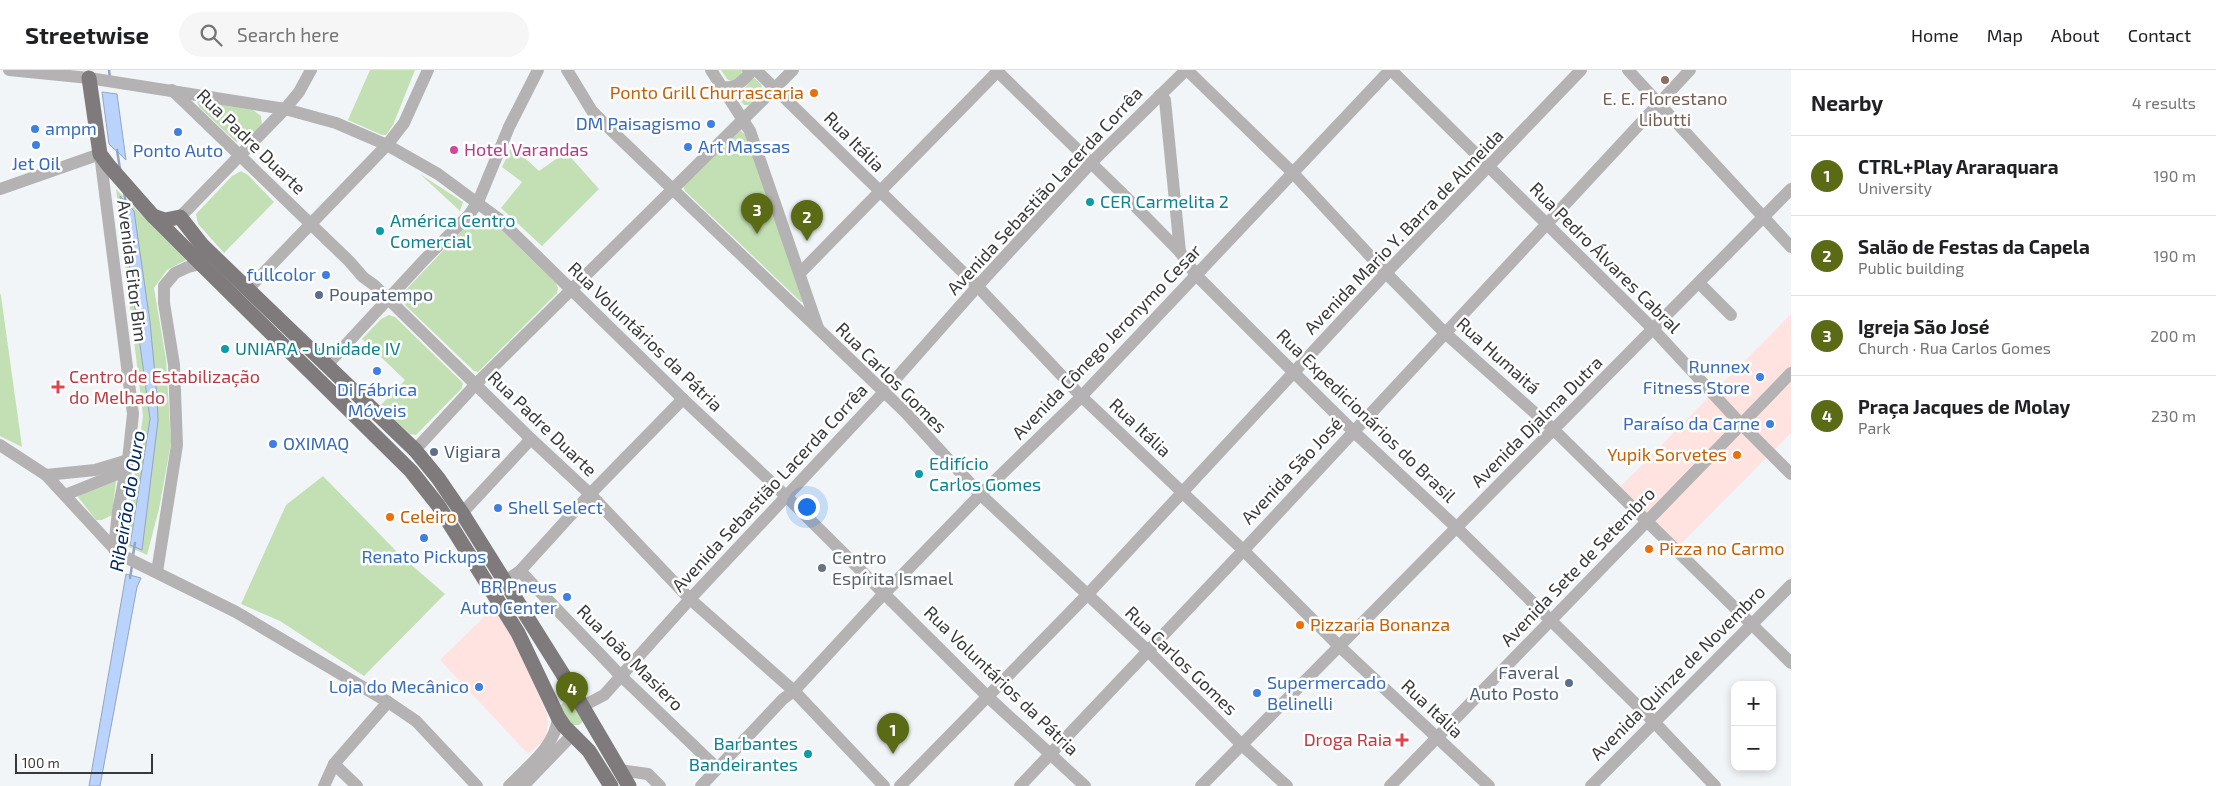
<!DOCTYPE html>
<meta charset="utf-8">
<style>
body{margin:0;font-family:"Exo 2",sans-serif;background:#f6f6f6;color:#202124}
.controls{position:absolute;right:15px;bottom:15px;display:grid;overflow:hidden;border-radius:10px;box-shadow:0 2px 8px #0003}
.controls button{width:45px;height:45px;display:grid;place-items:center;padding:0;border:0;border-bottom:1px solid #e0e0e0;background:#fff;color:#202124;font:25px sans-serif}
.scale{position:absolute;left:15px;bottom:12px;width:138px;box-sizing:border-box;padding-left:5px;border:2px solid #38393b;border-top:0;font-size:14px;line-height:18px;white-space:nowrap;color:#38393b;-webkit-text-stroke:4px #fff;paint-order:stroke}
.you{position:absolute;left:806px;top:436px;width:18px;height:18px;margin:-12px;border:4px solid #fff;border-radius:50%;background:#1a73e8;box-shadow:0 0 0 8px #1a73e833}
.badge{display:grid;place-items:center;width:32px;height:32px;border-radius:50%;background:#5b6a14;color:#fff;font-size:16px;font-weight:700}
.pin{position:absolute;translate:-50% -41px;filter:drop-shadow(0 1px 2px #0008)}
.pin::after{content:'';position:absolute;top:26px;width:18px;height:15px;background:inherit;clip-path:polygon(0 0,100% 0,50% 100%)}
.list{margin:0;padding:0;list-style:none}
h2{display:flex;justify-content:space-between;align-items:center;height:65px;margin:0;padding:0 20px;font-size:21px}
h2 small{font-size:16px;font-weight:400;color:#757577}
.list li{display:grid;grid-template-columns:32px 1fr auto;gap:15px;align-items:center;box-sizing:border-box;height:80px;padding:0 20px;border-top:1px solid #e0e0e0}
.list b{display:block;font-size:19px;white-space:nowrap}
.list p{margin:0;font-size:16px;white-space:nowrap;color:#757577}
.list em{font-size:16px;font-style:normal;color:#757577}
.icon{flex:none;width:28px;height:28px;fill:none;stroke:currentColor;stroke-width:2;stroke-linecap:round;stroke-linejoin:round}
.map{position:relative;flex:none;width:1791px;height:716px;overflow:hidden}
header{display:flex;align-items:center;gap:30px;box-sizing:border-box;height:70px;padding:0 25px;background:#fff;border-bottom:1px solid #e0e0e0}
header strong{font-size:24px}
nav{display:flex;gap:28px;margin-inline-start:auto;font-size:18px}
.search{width:350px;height:45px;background:#f6f6f6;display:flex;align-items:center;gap:12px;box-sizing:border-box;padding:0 18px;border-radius:28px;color:#757577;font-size:19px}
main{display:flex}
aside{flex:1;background:#fff}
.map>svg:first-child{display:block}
.commercial{fill:#fee3e0}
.green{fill:#c3e0b4}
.water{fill:#b9d3fd;stroke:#92a5c3}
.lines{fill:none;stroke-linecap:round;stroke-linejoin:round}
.stream{stroke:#92a5c3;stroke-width:2.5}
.minor{stroke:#b4b2b3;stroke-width:12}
.major{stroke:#7f7b7c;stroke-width:15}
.education-dot{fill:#8d6e63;stroke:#fff;stroke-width:2}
.food-dot{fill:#e8710a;stroke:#fff;stroke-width:2}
.shop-dot{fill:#3f7fe0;stroke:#fff;stroke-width:2}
.hotel-dot{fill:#d1479c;stroke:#fff;stroke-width:2}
.culture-dot{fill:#0f9aa8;stroke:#fff;stroke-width:2}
.service-dot{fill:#5c6f8a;stroke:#fff;stroke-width:2}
.health-dot{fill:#e0444e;stroke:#fff;stroke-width:2}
.worship-dot{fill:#6b7280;stroke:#fff;stroke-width:2}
.labels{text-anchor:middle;stroke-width:5;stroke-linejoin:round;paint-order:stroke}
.food-label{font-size:18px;fill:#c56008;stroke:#fff;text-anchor:start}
.education-label{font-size:18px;fill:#785e54;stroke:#fff}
.shop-label{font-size:18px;fill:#366cbe;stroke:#fff;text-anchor:end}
.street-label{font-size:18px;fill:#38393b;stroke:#fff}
.hotel-label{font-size:18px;fill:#b23c85;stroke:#fff;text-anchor:start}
.culture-label{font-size:18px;fill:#0d838f;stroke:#fff;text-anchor:start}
.service-label{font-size:18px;fill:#4e5e75;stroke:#fff;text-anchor:start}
.health-label{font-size:18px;fill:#be3a42;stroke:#fff;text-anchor:start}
.worship-label{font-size:18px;fill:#5b616d;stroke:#fff;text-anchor:start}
.water-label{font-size:19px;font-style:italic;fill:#032962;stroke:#fff}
</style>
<header>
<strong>Streetwise</strong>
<div class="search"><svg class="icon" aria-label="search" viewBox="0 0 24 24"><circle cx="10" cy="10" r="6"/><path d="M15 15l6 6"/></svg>Search here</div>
<nav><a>Home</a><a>Map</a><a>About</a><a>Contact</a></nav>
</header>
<main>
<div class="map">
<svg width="1791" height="716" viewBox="0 0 1791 716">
<rect width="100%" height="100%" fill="#f2f5f8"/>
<g class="commercial">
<polygon points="1791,244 1791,363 1678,477 1618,419"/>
<polygon points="494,537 522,585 547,644 548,655 544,670 528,684 440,590"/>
</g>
<g class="green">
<polygon points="370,0 415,0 393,55 386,65 382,65 348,50"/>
<polygon points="721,0 742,0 742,1 740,7 732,12 727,9"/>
<polygon points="753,7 761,14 763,21 749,35 744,35 734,23 744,19"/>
<polygon points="197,31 253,40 261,46 262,55 247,70 236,72 199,37"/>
<polygon points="740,61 747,65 803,232 801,232 685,121 683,116"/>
<polygon points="512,76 539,101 566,82 599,119 542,176 501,138 522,112 502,97"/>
<polygon points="241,101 248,105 274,132 224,183 198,154 196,144 232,106"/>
<polygon points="420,104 463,132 460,141"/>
<polygon points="116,119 186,190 167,200 154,218 166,289 171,373 159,439 147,485 125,475 143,346"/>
<polygon points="480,146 488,147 556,213 558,218 557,223 478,302 474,301 405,235 402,229 403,223 473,149"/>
<polygon points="0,223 1,226 22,377 0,366"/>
<polygon points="389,245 395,247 463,313 462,318 416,365 410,364 380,336 405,310 362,269 381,249"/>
<polygon points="323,406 400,485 445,524 364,606 280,551 241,534 286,435"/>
<polygon points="116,411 112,445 102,450 96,450 78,427 80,424"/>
<polygon points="567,629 572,629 583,651 579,655 569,655 560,636"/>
</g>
<g class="water">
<polygon points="102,22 117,24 126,90 109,74"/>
<polygon points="120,126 134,141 150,252 157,326 158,351 142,480 130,475 150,349"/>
<polygon points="126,504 141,508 137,517 100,716 89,716"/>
</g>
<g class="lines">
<g class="stream">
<polyline points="109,0 110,8"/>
<polyline points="117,80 120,99"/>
<polyline points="124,122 126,134"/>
<polyline points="133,485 135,473"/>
<polyline points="130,508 132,496"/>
</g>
<g class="minor">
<polyline points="9,0 89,8 285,39 336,53 387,75 438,104 499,149 683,329 787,427 988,627 1085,716"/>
<polyline points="567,0 592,41 612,61 905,342 981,425 1148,581 1242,675 1287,716"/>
<polyline points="711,0 750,61 818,258"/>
<polyline points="756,0 978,217 1081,326 1243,480 1339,576 1489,716"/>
<polyline points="996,0 1129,130 1180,182 1196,205 1252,261 1353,361 1457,458 1654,652 1715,716"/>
<polyline points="1187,0 1293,103 1386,203 1445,263 1553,359 1791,593"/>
<polyline points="1391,0 1653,259 1741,354 1791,404"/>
<polyline points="1628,0 1791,177"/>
<path d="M720,16C734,20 740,14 749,4L748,0"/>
<polyline points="172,20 349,191 363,207 374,215 531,369 590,424 690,529 794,621 884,716"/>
<polyline points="1160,25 1165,30 1180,182"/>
<polyline points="0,119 100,84 133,344 128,390 118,441 114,479"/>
<polyline points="180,147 285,39 299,22 311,0"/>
<polyline points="800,203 999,0"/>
<polyline points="1699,213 1731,245"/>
<polyline points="248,219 387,75 404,53 428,0"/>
<polyline points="327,295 426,188 469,145 478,132 509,57 538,0"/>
<polyline points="0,375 46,405 119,484 236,542 388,632 416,651 477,716"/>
<polyline points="415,380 476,314 793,0"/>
<polyline points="46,405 95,400 128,390"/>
<polyline points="65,425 125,401"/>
<polyline points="462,443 531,369"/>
<polyline points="520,501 620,605 717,698"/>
<polyline points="157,502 177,375 174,295 164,233 164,216 175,203 188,197 201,194"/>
<polyline points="504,512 520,501 590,424 683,329"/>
<polyline points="583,636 604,625 690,529 884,322 984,209 1092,92 1186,0"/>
<polyline points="334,694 357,716"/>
<polyline points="619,700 648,704 660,716"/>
<polyline points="324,716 334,694 388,632"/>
<path d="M509,716C528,696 556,676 558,647"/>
<polyline points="523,716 573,664"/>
<polyline points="701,716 783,629 794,621 878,530 977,428 1078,330 1390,0"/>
<polyline points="900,716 1087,525 1386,203 1581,0"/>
<polyline points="1020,716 1240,484 1690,0"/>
<polyline points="1201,716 1791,119"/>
<polyline points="1390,716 1791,303"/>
<polyline points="1591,716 1791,515"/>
</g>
<g class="major">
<polyline points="89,8 100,84 109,96 153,146 201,194 411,401 438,435 518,563 558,647 564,656 589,681 611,716"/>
<polyline points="153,146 165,150 180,147 202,175 415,380 438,408 462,443 574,622 629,716"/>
</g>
</g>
<circle class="education-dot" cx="1665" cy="10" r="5"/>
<g class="food-dot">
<circle cx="814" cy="23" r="5"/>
<circle cx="1737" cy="385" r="5"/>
<circle cx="390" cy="447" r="5"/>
<circle cx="1649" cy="479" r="5"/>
<circle cx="1300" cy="555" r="5"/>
</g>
<g class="shop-dot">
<circle cx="711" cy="54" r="5"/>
<circle cx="35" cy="59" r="5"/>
<circle cx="178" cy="62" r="5"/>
<circle cx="36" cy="75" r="5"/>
<circle cx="688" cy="77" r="5"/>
<circle cx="326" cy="205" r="5"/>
<circle cx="377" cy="301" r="5"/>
<circle cx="1760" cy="307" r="5"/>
<circle cx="1770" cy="354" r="5"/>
<circle cx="273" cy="374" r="5"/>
<circle cx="498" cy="438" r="5"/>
<circle cx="424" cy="468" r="5"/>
<circle cx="567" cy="527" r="5"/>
<circle cx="479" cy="617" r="5"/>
<circle cx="1257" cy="623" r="5"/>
</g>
<circle class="hotel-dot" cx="454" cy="80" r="5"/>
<g class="culture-dot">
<circle cx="1090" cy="132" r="5"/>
<circle cx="380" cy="161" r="5"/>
<circle cx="225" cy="279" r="5"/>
<circle cx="919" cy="404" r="5"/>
<circle cx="808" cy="684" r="5"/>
</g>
<g class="service-dot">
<circle cx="319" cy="225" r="5"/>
<circle cx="434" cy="382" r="5"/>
<circle cx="1569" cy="613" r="5"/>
</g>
<g class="health-dot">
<path d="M55.5 309.5h5v5h5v5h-5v5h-5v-5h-5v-5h5z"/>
<path d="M1399.5 662.5h5v5h5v5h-5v5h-5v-5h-5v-5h5z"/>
</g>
<circle class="worship-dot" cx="822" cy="498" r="5"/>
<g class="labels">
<g class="food-label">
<text x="804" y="29" text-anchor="end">Ponto Grill Churrascaria</text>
<text x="1727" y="391" text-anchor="end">Yupik Sorvetes</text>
<text x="400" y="453">Celeiro</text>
<text x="1659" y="485">Pizza no Carmo</text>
<text x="1310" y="561">Pizzaria Bonanza</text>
</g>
<g class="education-label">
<text x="1665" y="35">E. E. Florestano<tspan x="1665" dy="21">Libutti</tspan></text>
</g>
<g class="shop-label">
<text x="701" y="60">DM Paisagismo</text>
<text x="45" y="65" text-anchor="start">ampm</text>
<text x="698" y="83" text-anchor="start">Art Massas</text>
<text x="178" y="87" text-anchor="middle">Ponto Auto</text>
<text x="36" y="100" text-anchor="middle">Jet Oil</text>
<text x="316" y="211">fullcolor</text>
<text x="1750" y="303">Runnex<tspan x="1750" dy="21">Fitness Store</tspan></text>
<text x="377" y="326" text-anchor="middle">Di Fábrica<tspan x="377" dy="21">Móveis</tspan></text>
<text x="1760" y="360">Paraíso da Carne</text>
<text x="283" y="380" text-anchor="start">OXIMAQ</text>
<text x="508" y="444" text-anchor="start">Shell Select</text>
<text x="424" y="493" text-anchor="middle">Renato Pickups</text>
<text x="557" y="523">BR Pneus<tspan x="557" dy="21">Auto Center</tspan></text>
<text x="1267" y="619" text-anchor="start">Supermercado<tspan x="1267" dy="21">Belinelli</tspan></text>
<text x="469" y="623">Loja do Mecânico</text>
</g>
<g class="street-label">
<text transform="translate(251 72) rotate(44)" y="6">Rua Padre Duarte</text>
<text transform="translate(854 72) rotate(45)" y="6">Rua Itália</text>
<text transform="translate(1045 121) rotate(-47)" y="6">Avenida Sebastião Lacerda Corrêa</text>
<text transform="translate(1404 162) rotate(-46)" y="6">Avenida Mario Y. Barra de Almeida</text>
<text transform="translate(1605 188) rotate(45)" y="6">Rua Pedro Álvares Cabral</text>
<text transform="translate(132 201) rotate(83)" y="6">Avenida Eitor Bim</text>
<text transform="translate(645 267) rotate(44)" y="6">Rua Voluntários da Pátria</text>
<text transform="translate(1107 272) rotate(-46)" y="6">Avenida Cônego Jeronymo Cesar</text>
<text transform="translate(1498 286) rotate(42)" y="6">Rua Humaitá</text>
<text transform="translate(891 308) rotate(45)" y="6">Rua Carlos Gomes</text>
<text transform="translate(1366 346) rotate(44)" y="6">Rua Expedicionários do Brasil</text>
<text transform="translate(1537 352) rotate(-45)" y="6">Avenida Djalma Dutra</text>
<text transform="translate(542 354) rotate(44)" y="6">Rua Padre Duarte</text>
<text transform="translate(1140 358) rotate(43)" y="6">Rua Itália</text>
<text transform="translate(1292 401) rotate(-47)" y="6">Avenida São José</text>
<text transform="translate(770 418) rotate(-47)" y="6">Avenida Sebastião Lacerda Corrêa</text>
<text transform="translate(1578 497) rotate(-46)" y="6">Avenida Sete de Setembro</text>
<text transform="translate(630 588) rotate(45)" y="6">Rua João Masiero</text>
<text transform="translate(1181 591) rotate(44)" y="6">Rua Carlos Gomes</text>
<text transform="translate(1678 603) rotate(-45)" y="6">Avenida Quinze de Novembro</text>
<text transform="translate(1001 611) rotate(44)" y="6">Rua Voluntários da Pátria</text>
<text transform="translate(1432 639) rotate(43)" y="6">Rua Itália</text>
</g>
<g class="hotel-label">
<text x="464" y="86">Hotel Varandas</text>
</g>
<g class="culture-label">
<text x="1100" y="138">CER Carmelita 2</text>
<text x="390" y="157">América Centro<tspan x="390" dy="21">Comercial</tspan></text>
<text x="235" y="285">UNIARA - Unidade IV</text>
<text x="929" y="400">Edifício<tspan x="929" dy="21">Carlos Gomes</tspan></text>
<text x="798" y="680" text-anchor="end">Barbantes<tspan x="798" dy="21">Bandeirantes</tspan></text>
</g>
<g class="service-label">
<text x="329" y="231">Poupatempo</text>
<text x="444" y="388">Vigiara</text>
<text x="1559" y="609" text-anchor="end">Faveral<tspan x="1559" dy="21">Auto Posto</tspan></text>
</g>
<g class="health-label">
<text x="69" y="313">Centro de Estabilização<tspan x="69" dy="21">do Melhado</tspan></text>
<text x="1392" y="676" text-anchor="end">Droga Raia</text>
</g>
<g class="worship-label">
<text x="832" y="494">Centro<tspan x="832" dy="21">Espírita Ismael</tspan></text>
</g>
<g class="water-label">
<text transform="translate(127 431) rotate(-81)" y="7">Ribeirão do Ouro</text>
</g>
</g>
</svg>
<div class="controls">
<button>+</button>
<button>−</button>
</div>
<div class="scale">100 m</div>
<div class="you"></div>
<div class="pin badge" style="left:893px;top:684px">1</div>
<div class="pin badge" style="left:807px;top:171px">2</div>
<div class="pin badge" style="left:757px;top:164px">3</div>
<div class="pin badge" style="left:572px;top:643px">4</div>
</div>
<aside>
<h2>Nearby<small>4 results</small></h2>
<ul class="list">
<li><span class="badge">1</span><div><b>CTRL+Play Araraquara</b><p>University</p></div><em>190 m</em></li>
<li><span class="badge">2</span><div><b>Salão de Festas da Capela</b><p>Public building</p></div><em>190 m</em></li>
<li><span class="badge">3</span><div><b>Igreja São José</b><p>Church · Rua Carlos Gomes</p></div><em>200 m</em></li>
<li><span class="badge">4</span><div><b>Praça Jacques de Molay</b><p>Park</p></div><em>230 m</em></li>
</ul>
</aside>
</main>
